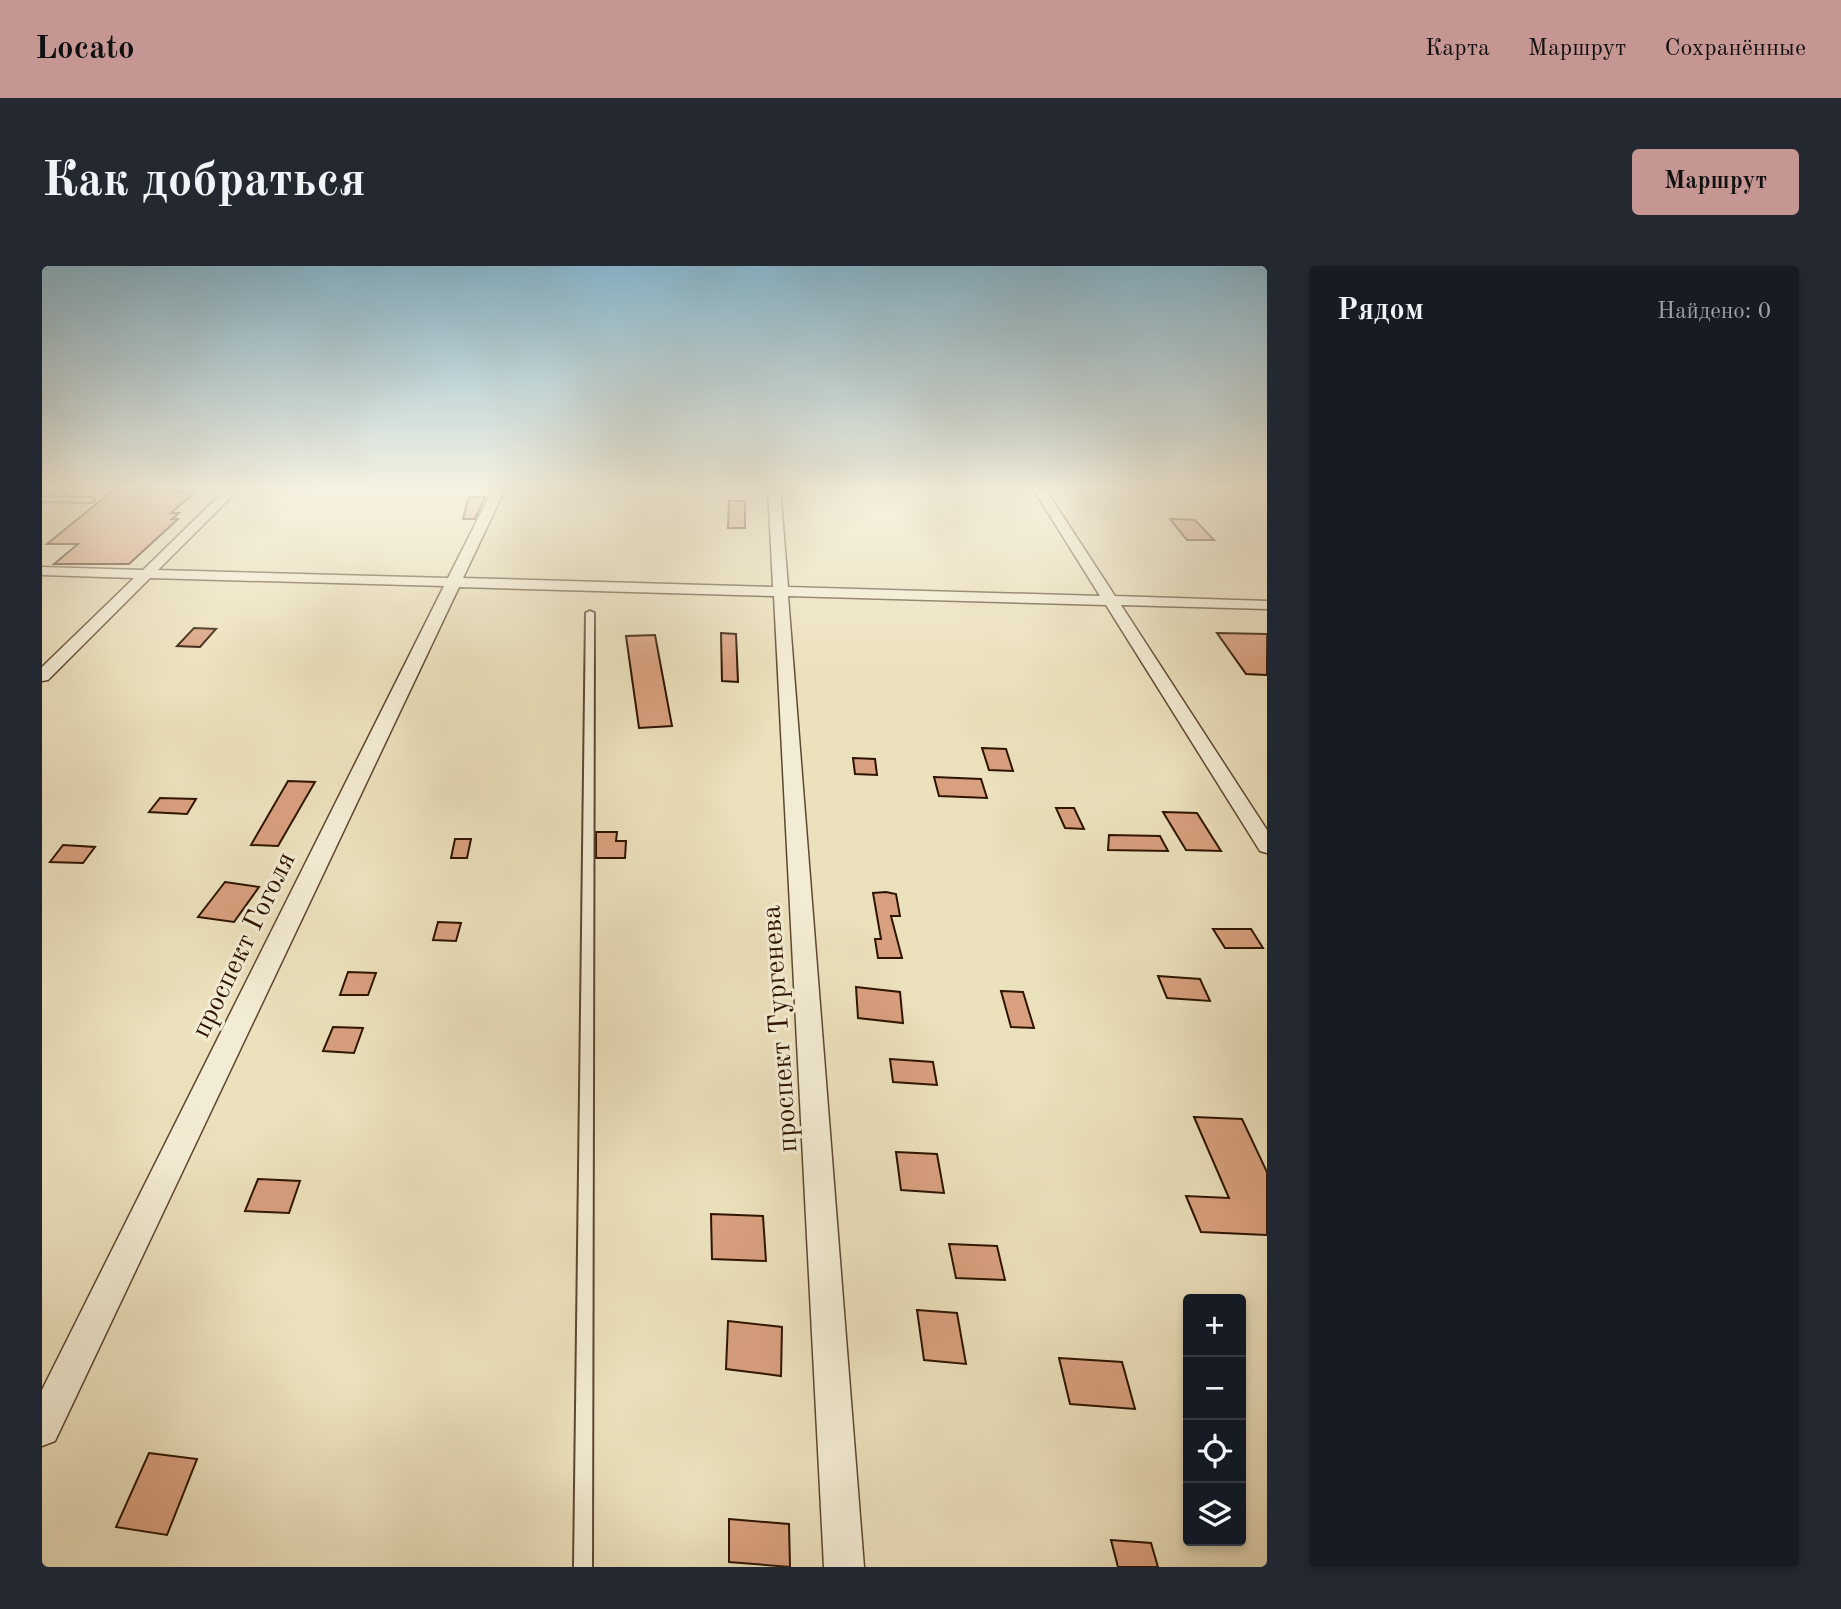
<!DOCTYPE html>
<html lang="ru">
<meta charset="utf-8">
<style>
body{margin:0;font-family:"Old Standard TT",serif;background:#242831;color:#f1f3f6}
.controls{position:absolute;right:21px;bottom:21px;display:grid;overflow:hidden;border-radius:7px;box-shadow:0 4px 10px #0003}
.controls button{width:63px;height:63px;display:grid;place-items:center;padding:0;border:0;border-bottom:2px solid #363941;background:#171b24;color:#f1f3f6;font:35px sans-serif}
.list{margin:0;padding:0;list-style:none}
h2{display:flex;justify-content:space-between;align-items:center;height:91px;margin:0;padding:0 28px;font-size:30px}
h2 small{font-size:23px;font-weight:400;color:#9ea1a6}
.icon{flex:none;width:38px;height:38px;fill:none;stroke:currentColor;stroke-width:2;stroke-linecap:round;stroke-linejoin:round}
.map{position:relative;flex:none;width:1225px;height:1301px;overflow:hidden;border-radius:7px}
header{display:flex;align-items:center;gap:42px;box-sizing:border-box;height:98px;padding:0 35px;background:#c59692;color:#111}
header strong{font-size:33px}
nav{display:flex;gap:38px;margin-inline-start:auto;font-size:24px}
.intro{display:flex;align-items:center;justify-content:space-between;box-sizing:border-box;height:168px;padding:0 42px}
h1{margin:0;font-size:49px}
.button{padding:18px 32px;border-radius:7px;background:#c59692;color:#111;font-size:24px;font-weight:700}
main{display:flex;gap:42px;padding:0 42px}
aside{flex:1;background:#171b24;border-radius:7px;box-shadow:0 4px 10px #0003}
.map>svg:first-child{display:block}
.building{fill:#d9a07f;stroke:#2e1400;stroke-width:2}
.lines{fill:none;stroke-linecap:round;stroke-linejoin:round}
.service-casing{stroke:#5e472f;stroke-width:4}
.minor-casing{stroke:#5e472f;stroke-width:3}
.service{fill:#f3ecd4;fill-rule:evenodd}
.minor{fill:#f3ecd4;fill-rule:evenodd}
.labels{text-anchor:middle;stroke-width:6;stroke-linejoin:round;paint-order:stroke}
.street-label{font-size:28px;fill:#2e1400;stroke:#f3ecd4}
</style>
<header>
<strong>Locato</strong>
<nav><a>Карта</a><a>Маршрут</a><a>Сохранённые</a></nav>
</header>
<div class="intro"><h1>Как добраться</h1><a class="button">Маршрут</a></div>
<main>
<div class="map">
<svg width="1225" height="1301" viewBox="0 0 1225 1301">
<rect width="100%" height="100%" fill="#ece1bd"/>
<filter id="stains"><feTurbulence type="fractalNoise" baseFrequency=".00286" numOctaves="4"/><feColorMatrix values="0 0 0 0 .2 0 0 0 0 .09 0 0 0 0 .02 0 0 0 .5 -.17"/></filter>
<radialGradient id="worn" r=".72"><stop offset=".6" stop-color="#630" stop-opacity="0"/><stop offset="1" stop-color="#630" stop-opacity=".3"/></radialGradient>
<g class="building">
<polygon points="74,222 153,226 129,247 137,247 130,253 136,253 87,298 12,298 36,278 5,278"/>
<polygon points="427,231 443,231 433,253 421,253"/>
<polygon points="687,235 703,235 703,262 686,262"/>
<polygon points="1128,253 1153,254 1172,274 1145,274"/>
<polygon points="152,362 174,363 158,381 135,380"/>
<polygon points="679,367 694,368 696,416 680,415"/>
<polygon points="1175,367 1225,368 1225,409 1204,408"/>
<polygon points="613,369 630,460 597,462 584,370"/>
<polygon points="940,482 964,483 971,505 947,504"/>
<polygon points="811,492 833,493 835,509 813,508"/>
<polygon points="892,511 939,513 945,532 897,530"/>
<polygon points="246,515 273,516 236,580 209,579"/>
<polygon points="118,532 154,533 145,548 107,546"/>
<polygon points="1014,542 1032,542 1042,563 1023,562"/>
<polygon points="1121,546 1155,547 1179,585 1144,584"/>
<polygon points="554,566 575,566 574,575 584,575 583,592 554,592"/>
<polygon points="1067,569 1118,570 1126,585 1066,584"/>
<polygon points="413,573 429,573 425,592 409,592"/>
<polygon points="21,579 53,581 41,597 8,596"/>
<polygon points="183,616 217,621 192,656 156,651"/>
<polygon points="844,626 854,628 858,650 849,650 860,692 836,692 833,673 839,673 831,627"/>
<polygon points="396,656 419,657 414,675 391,674"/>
<polygon points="1171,663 1209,663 1221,682 1183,682"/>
<polygon points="306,706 334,707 326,729 298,729"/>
<polygon points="1116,710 1158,713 1168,735 1125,732"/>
<polygon points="814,721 858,726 861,757 816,752"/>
<polygon points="959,725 981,726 992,762 969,761"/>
<polygon points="291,761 321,762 312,787 281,785"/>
<polygon points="848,793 891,796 895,819 851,816"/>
<polygon points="1152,851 1200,853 1225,906 1225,969 1159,966 1144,930 1187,932"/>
<polygon points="854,886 895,888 902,927 859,924"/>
<polygon points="216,913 258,915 247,947 203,945"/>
<polygon points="669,948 721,950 724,995 670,993"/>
<polygon points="907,978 955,980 963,1014 914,1012"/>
<polygon points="875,1044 915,1047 924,1098 882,1094"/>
<polygon points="686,1055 740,1061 739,1110 684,1103"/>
<polygon points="1017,1092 1080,1096 1093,1143 1028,1138"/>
<polygon points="107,1187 155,1193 125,1269 74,1261"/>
<polygon points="687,1253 747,1258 748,1301 687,1296"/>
<polygon points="1069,1274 1109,1277 1116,1301 1076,1301"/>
</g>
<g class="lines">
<g class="service-casing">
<g id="service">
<polygon points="0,231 49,232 52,234 49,236 0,235"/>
<polygon points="548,345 552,347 550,1301 532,1301 544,347"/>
</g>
</g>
<g class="minor-casing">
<polygon id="minor" points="186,221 199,221 116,304 406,312 452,221 464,221 421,312 731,321 726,221 738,221 746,321 1058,330 990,221 1002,221 1073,330 1225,335 1225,343 1079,339 1225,564 1225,587 1218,585 1064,339 746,330 822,1301 782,1301 732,330 417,321 13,1175 0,1180 0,1124 402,320 108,312 6,414 0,415 0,401 92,312 0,309 0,301 101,304"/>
</g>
<use href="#service" class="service"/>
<use href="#minor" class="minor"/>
</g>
<linearGradient id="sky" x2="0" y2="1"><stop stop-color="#88b8d0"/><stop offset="0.55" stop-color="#f6f2e1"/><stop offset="1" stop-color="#f6f2e1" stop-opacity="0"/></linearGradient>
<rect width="1225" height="403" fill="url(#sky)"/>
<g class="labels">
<g class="street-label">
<text transform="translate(200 678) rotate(-64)" y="10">проспект Гоголя</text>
<text transform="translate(736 763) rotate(-94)" y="10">проспект Тургенева</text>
</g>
</g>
<rect width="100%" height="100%" filter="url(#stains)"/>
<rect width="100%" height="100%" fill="url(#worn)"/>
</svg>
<div class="controls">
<button>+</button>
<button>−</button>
<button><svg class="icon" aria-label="locate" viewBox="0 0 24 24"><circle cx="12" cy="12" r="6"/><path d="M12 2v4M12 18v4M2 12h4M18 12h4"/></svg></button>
<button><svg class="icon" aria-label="layers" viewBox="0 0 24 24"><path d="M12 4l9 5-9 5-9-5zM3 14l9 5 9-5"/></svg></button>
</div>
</div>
<aside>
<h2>Рядом<small>Найдено: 0</small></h2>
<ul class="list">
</ul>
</aside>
</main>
